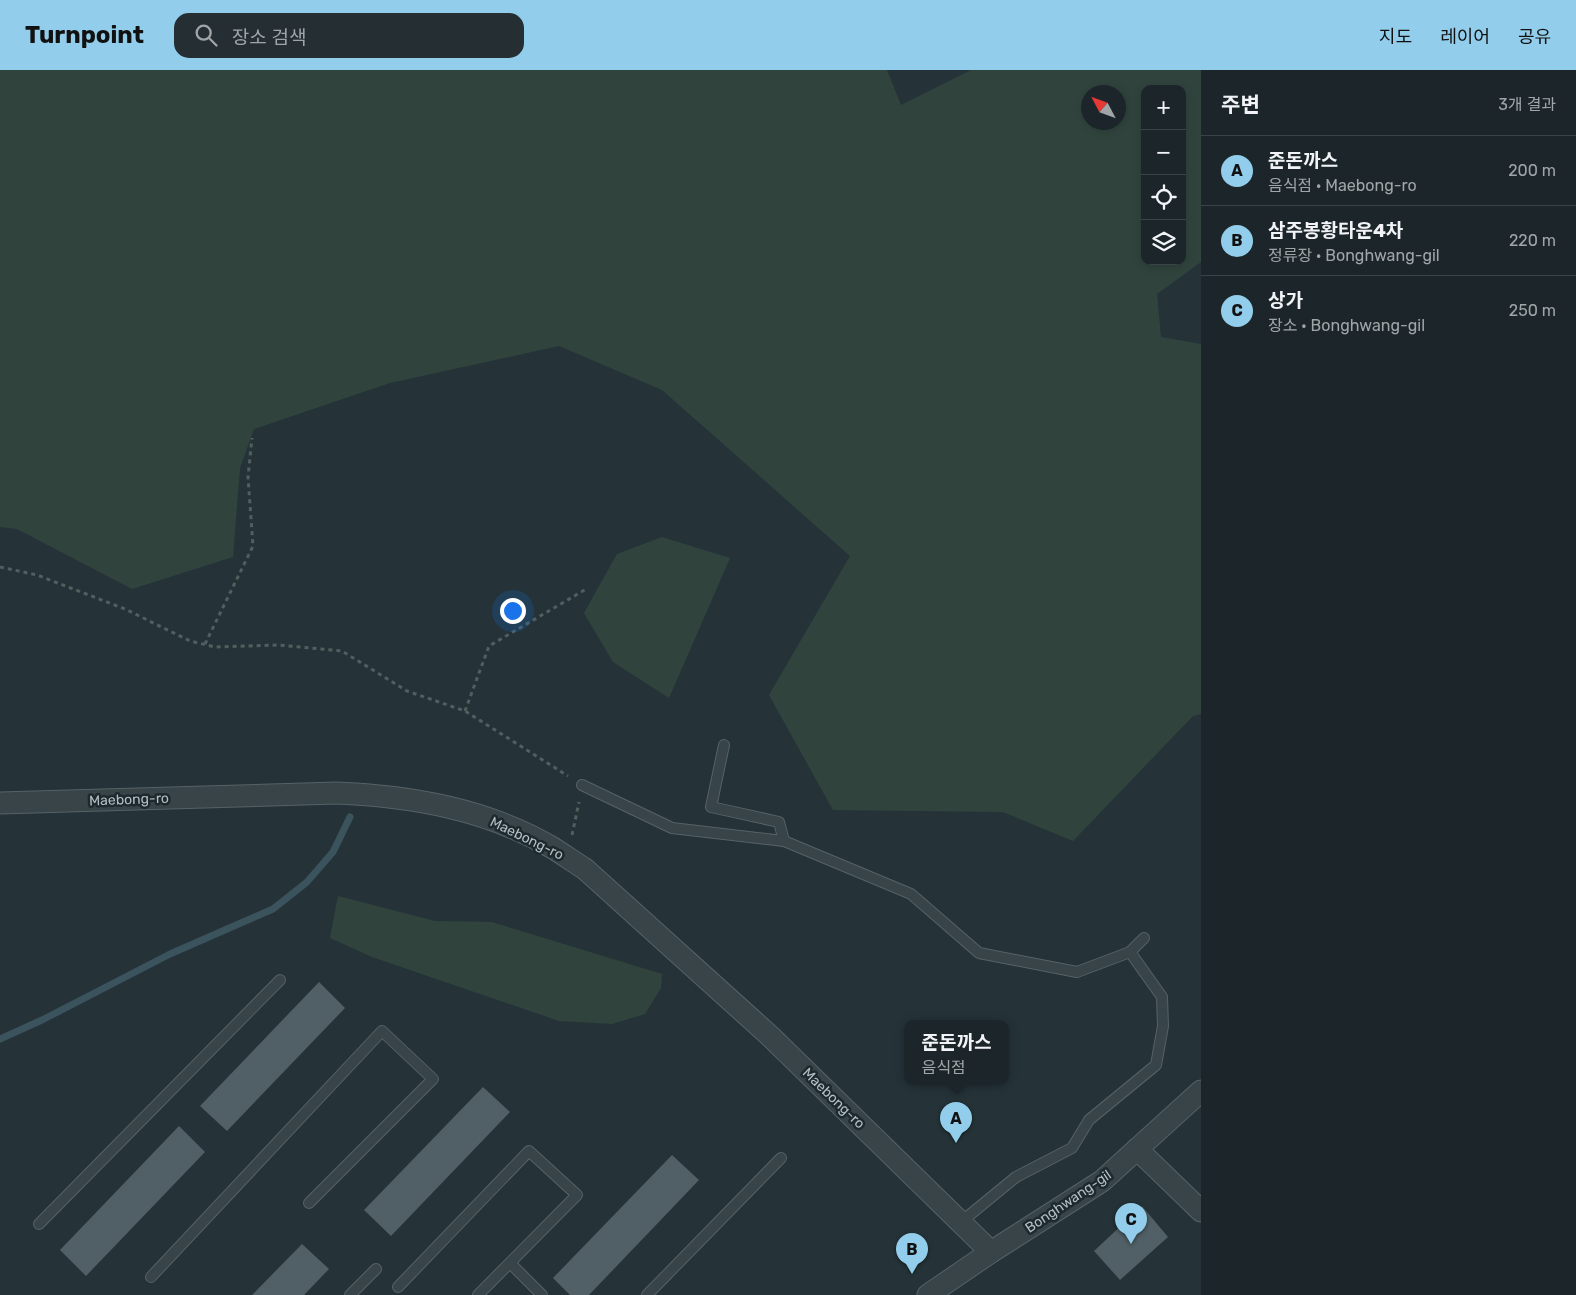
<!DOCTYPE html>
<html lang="ko">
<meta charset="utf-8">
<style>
body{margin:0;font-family:Rubik,"Noto Sans KR",sans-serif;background:#252e32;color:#f1f3f6}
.controls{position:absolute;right:15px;top:15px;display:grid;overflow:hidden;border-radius:10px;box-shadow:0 2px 8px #0003}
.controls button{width:45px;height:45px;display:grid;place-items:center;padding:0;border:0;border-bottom:1px solid #3a4347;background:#1c262a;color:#f1f3f6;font:25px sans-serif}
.compass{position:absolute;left:1081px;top:15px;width:45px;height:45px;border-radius:50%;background:#1c262a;box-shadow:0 2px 8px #0003;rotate:311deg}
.you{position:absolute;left:512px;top:540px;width:18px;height:18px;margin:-12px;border:4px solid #fff;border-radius:50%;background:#1a73e8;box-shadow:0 0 0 8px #1a73e833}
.badge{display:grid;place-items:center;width:32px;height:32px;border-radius:50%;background:#92ceeb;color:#111;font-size:16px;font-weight:700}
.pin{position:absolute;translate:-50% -41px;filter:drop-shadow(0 1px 2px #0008)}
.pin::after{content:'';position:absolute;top:26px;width:18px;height:15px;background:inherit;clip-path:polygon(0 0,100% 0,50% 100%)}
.popup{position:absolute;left:904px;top:950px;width:105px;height:65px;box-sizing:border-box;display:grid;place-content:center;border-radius:10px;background:#1c262a;filter:drop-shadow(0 1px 4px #0005);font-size:16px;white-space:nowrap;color:#a0a5a8}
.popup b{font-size:19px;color:#f1f3f6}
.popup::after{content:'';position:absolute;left:50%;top:100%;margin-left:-10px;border:10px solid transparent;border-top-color:#1c262a}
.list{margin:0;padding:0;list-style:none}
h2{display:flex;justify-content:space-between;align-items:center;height:65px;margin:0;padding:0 20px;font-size:21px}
h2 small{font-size:16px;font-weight:400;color:#a0a5a8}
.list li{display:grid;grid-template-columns:32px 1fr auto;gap:15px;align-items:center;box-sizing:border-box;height:70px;padding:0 20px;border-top:1px solid #3a4347}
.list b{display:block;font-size:19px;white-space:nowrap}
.list p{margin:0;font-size:16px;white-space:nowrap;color:#a0a5a8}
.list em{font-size:16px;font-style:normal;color:#a0a5a8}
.icon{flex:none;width:28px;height:28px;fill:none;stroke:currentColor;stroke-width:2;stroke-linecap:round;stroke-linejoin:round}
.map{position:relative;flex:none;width:1201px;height:1225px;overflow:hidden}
header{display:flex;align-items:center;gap:30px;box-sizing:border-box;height:70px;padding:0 25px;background:#92ceeb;color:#111}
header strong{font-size:24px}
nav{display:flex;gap:28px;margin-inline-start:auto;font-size:18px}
.search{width:350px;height:45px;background:#252e32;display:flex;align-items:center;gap:12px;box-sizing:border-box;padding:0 18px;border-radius:15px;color:#a0a5a8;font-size:19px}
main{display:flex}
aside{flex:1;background:#1c262a}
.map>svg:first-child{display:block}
.green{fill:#30443d;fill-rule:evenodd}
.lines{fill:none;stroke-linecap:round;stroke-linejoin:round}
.stream{stroke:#3a535d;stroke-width:7}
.building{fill:#506066}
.service-casing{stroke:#566266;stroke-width:12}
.minor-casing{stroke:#566266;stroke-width:23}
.path{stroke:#4f605e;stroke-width:3;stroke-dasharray:4 4;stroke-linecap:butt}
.service{stroke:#384448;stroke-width:10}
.minor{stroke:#384448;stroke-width:21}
.labels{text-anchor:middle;stroke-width:5;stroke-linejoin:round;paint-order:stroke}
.street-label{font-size:14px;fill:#b3bfc4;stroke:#1d292d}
</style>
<header>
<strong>Turnpoint</strong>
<div class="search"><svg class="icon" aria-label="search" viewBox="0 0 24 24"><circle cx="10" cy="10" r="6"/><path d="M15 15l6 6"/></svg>장소 검색</div>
<nav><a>지도</a><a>레이어</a><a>공유</a></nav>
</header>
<main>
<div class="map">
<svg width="1201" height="1225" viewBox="0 0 1201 1225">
<rect width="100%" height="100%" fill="#253338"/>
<g class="green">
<path d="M0,0H887L901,35L971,0H1201V192L1157,224L1161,267L1201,274V644L1193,646L1073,771L1003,742L833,740L769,625L850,486L662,320L559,276L390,313L254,359L240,398L233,487L132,519L17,459L0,457ZM1145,19H1182V191H1145ZM1088,22H1118V52H1088Z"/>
<polygon points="662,467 730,488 669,628 613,592 584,543 617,484"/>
<polygon points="338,826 435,851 492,852 662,904 661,918 645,944 612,954 559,951 372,887 330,868"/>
</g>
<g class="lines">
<polyline class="stream" points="0,969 42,950 170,884 273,839 307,812 333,782 350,747"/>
</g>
<g class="building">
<polygon points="319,912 345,938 227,1061 200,1036"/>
<polygon points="483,1017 510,1042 391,1166 364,1140"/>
<polygon points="179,1056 205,1082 86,1206 60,1180"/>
<polygon points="672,1085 699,1110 589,1225 570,1225 553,1208"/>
<polygon points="1142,1136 1168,1167 1120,1210 1094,1181"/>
<polygon points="302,1174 329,1199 304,1225 252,1225"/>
</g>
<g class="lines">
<g class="service-casing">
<g id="service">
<polyline points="724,675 711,737 779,752 784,771"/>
<polyline points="582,715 672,758 784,771 911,824 979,883 1077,902 1130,882 1144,868"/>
<polyline points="961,1152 1016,1107 1072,1078 1089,1050 1156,995 1163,956 1162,927 1130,882"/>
<polyline points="39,1154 280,910"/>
<polyline points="510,1193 542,1225"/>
<polyline points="151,1207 382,961 433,1009 309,1133"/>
<polyline points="398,1217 529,1081 577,1125 478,1225"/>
<polyline points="350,1225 376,1199"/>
<polyline points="647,1225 781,1088"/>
</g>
</g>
<g class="minor-casing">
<g id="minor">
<path d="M0,733L336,723C411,726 487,739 553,778C564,785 574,792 585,799L770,966L991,1182"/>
<polyline points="1137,1079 1201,1141"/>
<polyline points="928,1225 991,1182 1102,1111 1201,1021"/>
</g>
</g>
<g class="path">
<polyline points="0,497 37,505 125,539 190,571 215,577 279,575 342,581 407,621 465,641 568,706"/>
<polyline points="205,574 253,476 248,407 252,368"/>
<polyline points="465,641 489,576 588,518"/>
<polyline points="572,765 579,732"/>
</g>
<use href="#service" class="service"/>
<use href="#minor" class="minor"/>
</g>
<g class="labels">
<g class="street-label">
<text transform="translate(129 729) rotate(-2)" y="5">Maebong-ro</text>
<text transform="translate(527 768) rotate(26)" y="5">Maebong-ro</text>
<text transform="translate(834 1028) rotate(44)" y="5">Maebong-ro</text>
<text transform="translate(1068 1131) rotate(-34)" y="5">Bonghwang-gil</text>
</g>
</g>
</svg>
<div class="controls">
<button>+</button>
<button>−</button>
<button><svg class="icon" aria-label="locate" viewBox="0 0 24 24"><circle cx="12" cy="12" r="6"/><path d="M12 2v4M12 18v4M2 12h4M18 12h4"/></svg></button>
<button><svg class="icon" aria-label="layers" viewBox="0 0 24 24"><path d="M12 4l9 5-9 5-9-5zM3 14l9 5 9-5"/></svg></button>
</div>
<svg class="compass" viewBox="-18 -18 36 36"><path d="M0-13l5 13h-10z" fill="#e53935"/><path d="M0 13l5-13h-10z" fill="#a0a5a8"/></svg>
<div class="you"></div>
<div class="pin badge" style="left:956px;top:1073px">A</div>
<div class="popup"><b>준돈까스</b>음식점</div>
<div class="pin badge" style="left:912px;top:1204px">B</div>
<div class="pin badge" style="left:1131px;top:1174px">C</div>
</div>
<aside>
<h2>주변<small>3개 결과</small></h2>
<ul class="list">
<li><span class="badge">A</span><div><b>준돈까스</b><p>음식점 · Maebong-ro</p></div><em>200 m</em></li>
<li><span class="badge">B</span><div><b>삼주봉황타운4차</b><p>정류장 · Bonghwang-gil</p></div><em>220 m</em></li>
<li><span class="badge">C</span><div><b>상가</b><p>장소 · Bonghwang-gil</p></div><em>250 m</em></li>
</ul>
</aside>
</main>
